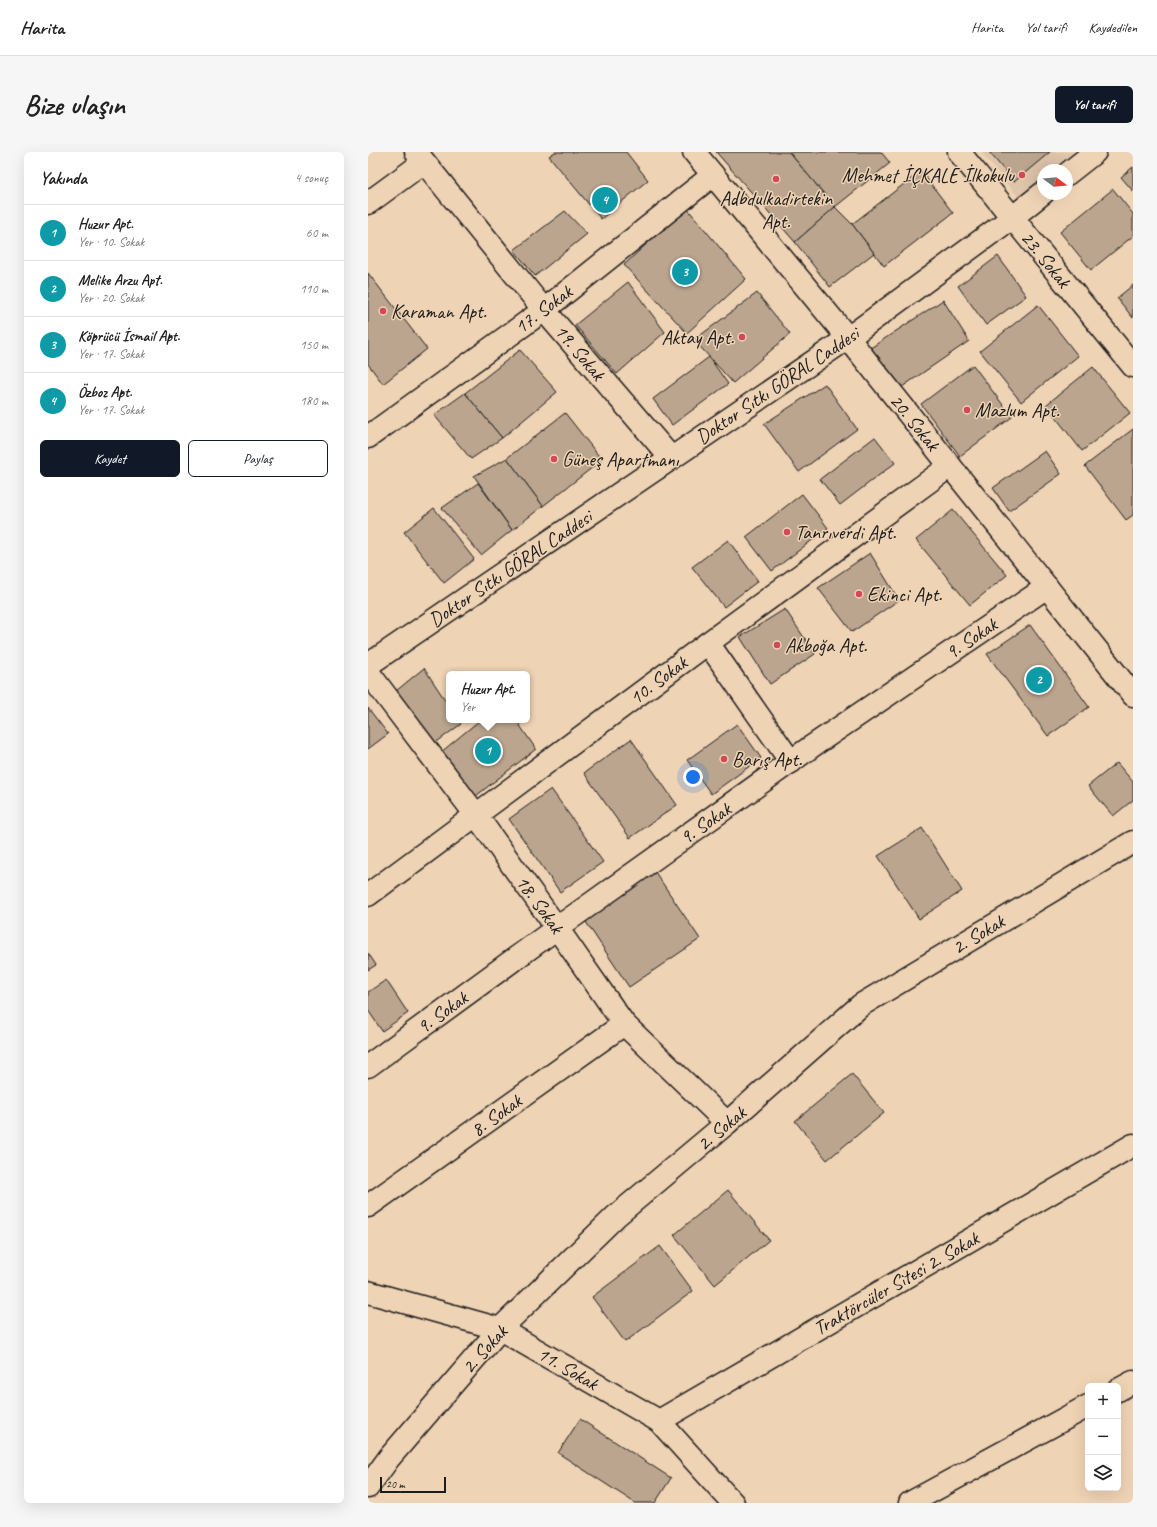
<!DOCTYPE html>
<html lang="tr">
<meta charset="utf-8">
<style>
body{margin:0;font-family:Caveat,sans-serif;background:#f6f6f6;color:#222}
.controls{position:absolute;right:12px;bottom:12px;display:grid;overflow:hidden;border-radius:6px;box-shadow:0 4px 16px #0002}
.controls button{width:36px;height:36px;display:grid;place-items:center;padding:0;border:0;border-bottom:1px solid #e0e0e0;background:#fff;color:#222;font:20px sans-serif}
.compass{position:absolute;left:669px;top:12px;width:36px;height:36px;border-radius:50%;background:#fff;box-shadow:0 4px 16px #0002;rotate:106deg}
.scale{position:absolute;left:12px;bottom:10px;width:66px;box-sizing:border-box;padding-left:4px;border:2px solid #1c1c1c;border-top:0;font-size:11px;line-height:14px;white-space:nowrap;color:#1c1c1c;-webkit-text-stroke:3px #efd3b5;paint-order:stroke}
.you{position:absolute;left:325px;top:625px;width:14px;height:14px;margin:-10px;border:3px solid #fff;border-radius:50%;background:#1a73e8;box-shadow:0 0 0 6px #1a73e833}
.badge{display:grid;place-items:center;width:26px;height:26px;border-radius:50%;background:#111827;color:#fff;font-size:13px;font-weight:700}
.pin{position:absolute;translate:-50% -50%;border:2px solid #fff;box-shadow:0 1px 4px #0006}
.popup{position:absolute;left:78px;top:519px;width:84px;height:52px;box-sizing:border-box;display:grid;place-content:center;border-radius:6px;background:#fff;filter:drop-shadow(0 1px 3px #0005);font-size:13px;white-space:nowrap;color:#767676}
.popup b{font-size:15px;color:#222}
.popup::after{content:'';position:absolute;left:50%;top:100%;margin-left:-8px;border:8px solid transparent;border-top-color:#fff}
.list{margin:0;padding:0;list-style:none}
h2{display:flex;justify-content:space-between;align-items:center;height:52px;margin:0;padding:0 16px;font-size:17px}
h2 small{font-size:13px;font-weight:400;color:#767676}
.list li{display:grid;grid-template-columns:26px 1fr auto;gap:12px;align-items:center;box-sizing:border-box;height:56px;padding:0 16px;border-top:1px solid #e0e0e0}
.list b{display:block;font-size:15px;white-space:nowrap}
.list p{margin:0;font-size:13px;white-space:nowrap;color:#767676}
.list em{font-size:13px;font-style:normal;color:#767676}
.actions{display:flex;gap:8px;padding:12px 16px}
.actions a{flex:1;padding:9px 0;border:1px solid #111827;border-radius:6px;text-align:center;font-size:14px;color:#111827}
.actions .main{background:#111827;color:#fff}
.icon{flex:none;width:22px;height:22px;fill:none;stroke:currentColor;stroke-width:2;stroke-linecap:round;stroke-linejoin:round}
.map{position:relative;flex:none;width:765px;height:1351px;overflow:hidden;border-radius:6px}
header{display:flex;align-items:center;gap:24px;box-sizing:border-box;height:56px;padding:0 20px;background:#fff;border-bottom:1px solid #e0e0e0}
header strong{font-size:19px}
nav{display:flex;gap:22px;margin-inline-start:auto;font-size:14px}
.intro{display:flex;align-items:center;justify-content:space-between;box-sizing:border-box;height:96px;padding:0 24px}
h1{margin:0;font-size:28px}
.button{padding:10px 18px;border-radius:6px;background:#111827;color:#fff;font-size:14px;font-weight:700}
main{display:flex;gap:24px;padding:0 24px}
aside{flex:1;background:#fff;border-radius:6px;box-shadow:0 4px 16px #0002}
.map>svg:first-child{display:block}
.built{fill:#dfc5aa}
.building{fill:#bba58f;stroke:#1c1c1c}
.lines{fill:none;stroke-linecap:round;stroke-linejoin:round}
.minor-casing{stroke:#1c1c1c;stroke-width:25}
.tertiary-casing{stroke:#1c1c1c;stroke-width:25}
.minor{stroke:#efd3b5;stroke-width:22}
.tertiary{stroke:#efd3b5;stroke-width:22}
.poi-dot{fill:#d1495b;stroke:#efd3b5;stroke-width:1.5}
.labels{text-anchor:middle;stroke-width:3;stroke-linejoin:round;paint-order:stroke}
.poi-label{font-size:20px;fill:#1c1c1c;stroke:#efd3b5;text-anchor:start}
.street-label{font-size:20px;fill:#1c1c1c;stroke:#efd3b5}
</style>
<header>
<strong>Harita</strong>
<nav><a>Harita</a><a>Yol tarifi</a><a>Kaydedilen</a></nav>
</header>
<div class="intro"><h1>Bize ulaşın</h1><a class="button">Yol tarifi</a></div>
<main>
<aside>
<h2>Yakında<small>4 sonuç</small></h2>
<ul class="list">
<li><span class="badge" style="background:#0f9aa8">1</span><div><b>Huzur Apt.</b><p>Yer · 10. Sokak</p></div><em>60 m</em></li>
<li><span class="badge" style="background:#0f9aa8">2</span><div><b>Melike Arzu Apt.</b><p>Yer · 20. Sokak</p></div><em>110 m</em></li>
<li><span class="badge" style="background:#0f9aa8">3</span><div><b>Köprücü İsmail Apt.</b><p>Yer · 17. Sokak</p></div><em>150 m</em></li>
<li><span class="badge" style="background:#0f9aa8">4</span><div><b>Özboz Apt.</b><p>Yer · 17. Sokak</p></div><em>180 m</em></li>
</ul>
<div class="actions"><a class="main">Kaydet</a><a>Paylaş</a></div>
</aside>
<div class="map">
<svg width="765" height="1351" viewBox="0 0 765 1351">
<rect width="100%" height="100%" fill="#efd3b5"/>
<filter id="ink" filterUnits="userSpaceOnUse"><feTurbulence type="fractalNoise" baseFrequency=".025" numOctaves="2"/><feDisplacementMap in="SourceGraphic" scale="8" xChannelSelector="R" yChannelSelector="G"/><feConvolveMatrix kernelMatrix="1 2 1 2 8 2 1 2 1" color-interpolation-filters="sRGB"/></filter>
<g filter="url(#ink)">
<polygon class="built" points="613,0 709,0 686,18 675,18 675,27 651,46"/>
<g class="building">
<polygon points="187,0 258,0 280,28 233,67 181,4"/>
<polygon points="348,0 421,0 467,55 427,90"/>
<polygon points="421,0 513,0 522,11 467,55"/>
<polygon points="621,0 682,0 646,30"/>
<polygon points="765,15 765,39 753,25"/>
<polygon points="553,19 585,61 516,114 484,72"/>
<polygon points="745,37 765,62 765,84 723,118 692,80"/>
<polygon points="318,55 378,127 319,181 256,113"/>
<polygon points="467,55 484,72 506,101 462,135 427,90"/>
<polygon points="197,59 219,82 167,124 146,98"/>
<polygon points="630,104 658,144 618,173 590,134"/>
<polygon points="0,121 59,197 15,232 0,212"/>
<polygon points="260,130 297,180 249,222 207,173"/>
<polygon points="765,133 765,166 749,146"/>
<polygon points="389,141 422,182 365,231 326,188"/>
<polygon points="575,148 601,189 531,237 501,197"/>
<polygon points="670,153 710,204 653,250 612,199"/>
<polygon points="152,198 189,240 134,286 97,241"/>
<polygon points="341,205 360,232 304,273 285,247"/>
<polygon points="605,213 644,265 592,304 553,252"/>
<polygon points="725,215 762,261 714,299 678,253"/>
<polygon points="457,232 489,277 431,320 396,272"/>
<polygon points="97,241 134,286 103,307 66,263"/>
<polygon points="197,261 234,308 175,354 139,306"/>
<polygon points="765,277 765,363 758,368 717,314"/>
<polygon points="507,285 527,311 472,353 452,327"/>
<polygon points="677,299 693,322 641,359 625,336"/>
<polygon points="139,306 175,354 144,378 106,324"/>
<polygon points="110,331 144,378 113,403 74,356"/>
<polygon points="434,342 460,376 404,419 378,385"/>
<polygon points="66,356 106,407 76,431 36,380"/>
<polygon points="585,358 639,423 602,453 548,388"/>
<polygon points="360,388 390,429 356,455 324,415"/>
<polygon points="502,401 531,448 484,480 450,436"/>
<polygon points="417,457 447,502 402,532 372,485"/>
<polygon points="662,473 721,555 680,584 619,502"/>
<polygon points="56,516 81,554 81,568 90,568 93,572 66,592 28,539"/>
<polygon points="0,556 20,582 0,597"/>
<polygon points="112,568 148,568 168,597 104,647 72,601"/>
<polygon points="369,572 393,606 343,642 319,608"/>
<polygon points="263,587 309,653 262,686 216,621"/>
<polygon points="749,611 765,630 765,648 745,664 720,634"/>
<polygon points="183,637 235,710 192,740 141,667"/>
<polygon points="554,676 594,739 551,767 510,704"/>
<polygon points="285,717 332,787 261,835 214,764"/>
<polygon points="0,801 8,813 0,818"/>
<polygon points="18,828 40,861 14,879 0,858 0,840"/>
<polygon points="484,922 516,961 459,1008 427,969"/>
<polygon points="360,1038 401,1088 347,1133 306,1083"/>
<polygon points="292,1094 325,1139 257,1190 224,1145"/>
<polygon points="212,1267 303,1326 287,1351 267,1351 190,1301"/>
</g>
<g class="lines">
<g class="minor-casing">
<g id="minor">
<polyline points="48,0 176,158 303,306"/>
<polyline points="326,0 480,186 765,543"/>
<polyline points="591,0 765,214"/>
<polyline points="0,51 56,10"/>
<polyline points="0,285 176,158 345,23"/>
<polyline points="340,491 423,610"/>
<polyline points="0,520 108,663 189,776 256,872 359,971"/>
<polyline points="0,743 340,491 582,314"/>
<polyline points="0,914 189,776 443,595 679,435"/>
<polyline points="0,1054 256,872"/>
<polyline points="0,1140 132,1177 291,1269 365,1351"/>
<polyline points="750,1238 765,1230"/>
<polyline points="291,1269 765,993"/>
<polyline points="542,1351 720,1254"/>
</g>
</g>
<g class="tertiary-casing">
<g id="tertiary">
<polyline points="699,22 727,0"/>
<polyline points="0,513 480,186 645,65 675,41"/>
<polyline points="0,1335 21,1306 132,1177 248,1064 359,971 493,853 765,690"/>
</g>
</g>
<use href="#minor" class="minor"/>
<use href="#tertiary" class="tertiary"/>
</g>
</g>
<g class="poi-dot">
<circle cx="654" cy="23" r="4"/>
<circle cx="408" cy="27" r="4"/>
<circle cx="15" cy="159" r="4"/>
<circle cx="374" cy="185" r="4"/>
<circle cx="599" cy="258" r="4"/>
<circle cx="186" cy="307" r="4"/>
<circle cx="419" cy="380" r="4"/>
<circle cx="491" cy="442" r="4"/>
<circle cx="409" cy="493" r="4"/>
<circle cx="356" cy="607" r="4"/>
</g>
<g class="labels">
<g class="poi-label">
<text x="646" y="30" text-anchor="end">Mehmet İÇKALE İlkokulu</text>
<text x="408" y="53" text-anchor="middle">Adbdulkadirtekin<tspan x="408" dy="23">Apt.</tspan></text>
<text x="23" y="166">Karaman Apt.</text>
<text x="366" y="192" text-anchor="end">Aktay Apt.</text>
<text x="607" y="265">Mazlum Apt.</text>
<text x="194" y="314">Güneş Apartmanı</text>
<text x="427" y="387">Tanrıverdi Apt.</text>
<text x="499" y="449">Ekinci Apt.</text>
<text x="417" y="500">Akboğa Apt.</text>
<text x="364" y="614">Barış Apt.</text>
</g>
<g class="street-label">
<text transform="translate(678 107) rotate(51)" y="7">23. Sokak</text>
<text transform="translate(175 157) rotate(-37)" y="7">17. Sokak</text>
<text transform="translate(212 200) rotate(50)" y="7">19. Sokak</text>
<text transform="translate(409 233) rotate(-34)" y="7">Doktor Sıtkı GÖRAL Caddesi</text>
<text transform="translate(547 270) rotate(51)" y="7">20. Sokak</text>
<text transform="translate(142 416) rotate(-34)" y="7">Doktor Sıtkı GÖRAL Caddesi</text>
<text transform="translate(603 486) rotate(-34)" y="7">9. Sokak</text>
<text transform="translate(290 528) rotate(-37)" y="7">10. Sokak</text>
<text transform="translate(337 671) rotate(-35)" y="7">9. Sokak</text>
<text transform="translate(172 752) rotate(54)" y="7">18. Sokak</text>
<text transform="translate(610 782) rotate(-31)" y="7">2. Sokak</text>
<text transform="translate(74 860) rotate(-36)" y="7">9. Sokak</text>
<text transform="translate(128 963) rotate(-36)" y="7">8. Sokak</text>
<text transform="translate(353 976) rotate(-40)" y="7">2. Sokak</text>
<text transform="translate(528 1131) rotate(-30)" y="7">Traktörcüler Sitesi 2. Sokak</text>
<text transform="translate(116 1197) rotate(-48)" y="7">2. Sokak</text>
<text transform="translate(200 1216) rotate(30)" y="7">11. Sokak</text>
</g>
</g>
</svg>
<div class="controls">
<button>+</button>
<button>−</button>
<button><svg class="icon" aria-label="layers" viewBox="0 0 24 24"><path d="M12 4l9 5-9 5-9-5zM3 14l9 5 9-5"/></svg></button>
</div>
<svg class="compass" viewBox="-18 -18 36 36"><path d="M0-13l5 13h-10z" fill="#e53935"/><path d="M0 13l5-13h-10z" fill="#767676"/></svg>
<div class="scale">20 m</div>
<div class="you"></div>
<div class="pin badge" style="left:120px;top:599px;background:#0f9aa8">1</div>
<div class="popup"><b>Huzur Apt.</b>Yer</div>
<div class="pin badge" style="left:671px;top:528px;background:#0f9aa8">2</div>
<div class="pin badge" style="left:317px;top:120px;background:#0f9aa8">3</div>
<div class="pin badge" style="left:237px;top:48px;background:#0f9aa8">4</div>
</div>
</main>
